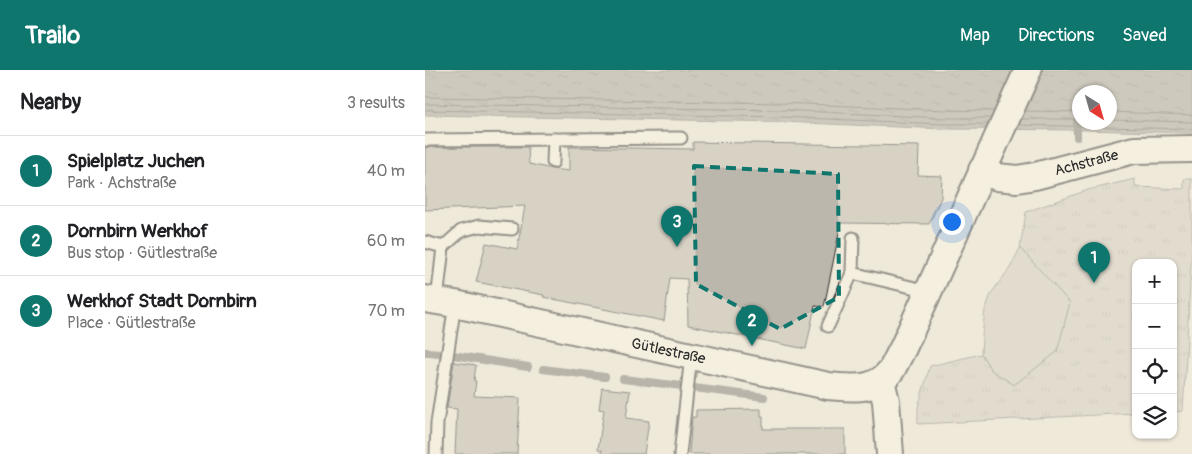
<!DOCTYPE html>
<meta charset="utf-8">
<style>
body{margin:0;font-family:Pangolin,sans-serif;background:#f2f2f2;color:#202124}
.controls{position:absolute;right:15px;bottom:15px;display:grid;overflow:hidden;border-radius:10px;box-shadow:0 1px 4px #0004}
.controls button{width:45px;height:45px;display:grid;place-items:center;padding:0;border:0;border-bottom:1px solid #e0e0e0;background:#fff;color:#202124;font:25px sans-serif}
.compass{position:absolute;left:647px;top:15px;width:45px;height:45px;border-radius:50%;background:#fff;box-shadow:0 1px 4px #0004;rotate:143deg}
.you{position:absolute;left:526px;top:151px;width:18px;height:18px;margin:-12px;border:4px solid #fff;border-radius:50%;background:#1a73e8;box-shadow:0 0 0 8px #1a73e833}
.badge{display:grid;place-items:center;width:32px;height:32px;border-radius:50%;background:#0f766e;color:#fff;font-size:16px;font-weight:700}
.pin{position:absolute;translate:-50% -41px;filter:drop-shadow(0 1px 2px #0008)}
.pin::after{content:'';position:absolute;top:26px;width:18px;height:15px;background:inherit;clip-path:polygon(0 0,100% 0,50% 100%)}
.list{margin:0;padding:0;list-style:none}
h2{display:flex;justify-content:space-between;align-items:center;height:65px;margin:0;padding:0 20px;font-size:21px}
h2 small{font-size:16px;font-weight:400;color:#757577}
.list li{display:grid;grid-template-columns:32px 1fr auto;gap:15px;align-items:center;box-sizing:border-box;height:70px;padding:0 20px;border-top:1px solid #e0e0e0}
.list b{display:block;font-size:19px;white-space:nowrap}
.list p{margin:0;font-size:16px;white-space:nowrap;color:#757577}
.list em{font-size:16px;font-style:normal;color:#757577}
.icon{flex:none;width:28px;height:28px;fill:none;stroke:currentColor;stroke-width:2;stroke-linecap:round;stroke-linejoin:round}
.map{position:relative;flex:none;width:767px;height:384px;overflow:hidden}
header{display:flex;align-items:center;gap:30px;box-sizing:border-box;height:70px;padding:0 25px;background:#0f766e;color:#fff}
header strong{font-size:24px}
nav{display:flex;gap:28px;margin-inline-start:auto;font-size:18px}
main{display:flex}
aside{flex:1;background:#fff}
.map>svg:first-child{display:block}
.grass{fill:#d2cdc0;stroke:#7e7c76}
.park{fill:url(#park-tufts);stroke:#7e7c76}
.water{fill:url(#water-ripples);stroke:#75736d;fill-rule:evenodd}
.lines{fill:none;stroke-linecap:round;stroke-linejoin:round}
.shore{stroke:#5c5b57;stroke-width:1}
.stream{stroke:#75736d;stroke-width:8}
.building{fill:#bcb7ac;stroke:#2b2b2b}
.service-casing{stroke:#2b2b2b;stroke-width:15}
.tertiary-casing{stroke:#2b2b2b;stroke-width:30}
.service{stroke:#fcf5e5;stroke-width:11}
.tertiary{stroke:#fcf5e5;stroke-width:26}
.marked{fill:none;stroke:#0f766e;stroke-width:4;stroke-dasharray:10 6;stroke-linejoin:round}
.labels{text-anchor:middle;stroke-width:4;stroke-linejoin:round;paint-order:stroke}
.street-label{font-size:15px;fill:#2b2b2b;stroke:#fcf5e5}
</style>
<header>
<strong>Trailo</strong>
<nav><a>Map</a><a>Directions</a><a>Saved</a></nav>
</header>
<main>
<aside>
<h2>Nearby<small>3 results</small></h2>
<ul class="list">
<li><span class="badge">1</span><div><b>Spielplatz Juchen</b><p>Park · Achstraße</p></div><em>40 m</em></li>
<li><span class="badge">2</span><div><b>Dornbirn Werkhof</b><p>Bus stop · Gütlestraße</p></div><em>60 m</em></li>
<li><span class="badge">3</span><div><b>Werkhof Stadt Dornbirn</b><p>Place · Gütlestraße</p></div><em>70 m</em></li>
</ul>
</aside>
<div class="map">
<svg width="767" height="384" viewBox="0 0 767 384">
<defs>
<pattern id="park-tufts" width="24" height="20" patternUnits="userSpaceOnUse" patternTransform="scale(1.25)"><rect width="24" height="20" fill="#d2cdc0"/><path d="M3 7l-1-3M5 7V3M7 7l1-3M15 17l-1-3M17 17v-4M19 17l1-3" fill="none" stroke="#b4b0a5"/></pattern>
<pattern id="water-ripples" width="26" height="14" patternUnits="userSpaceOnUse" patternTransform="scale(1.25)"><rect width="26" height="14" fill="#a6a399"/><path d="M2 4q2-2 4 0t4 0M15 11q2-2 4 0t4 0" fill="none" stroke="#87857d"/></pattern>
</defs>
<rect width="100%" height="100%" fill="#efe9da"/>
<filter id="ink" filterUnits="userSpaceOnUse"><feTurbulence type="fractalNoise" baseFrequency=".02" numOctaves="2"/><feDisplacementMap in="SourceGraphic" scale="10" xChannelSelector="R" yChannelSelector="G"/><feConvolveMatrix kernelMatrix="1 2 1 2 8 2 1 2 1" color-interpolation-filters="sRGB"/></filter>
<g filter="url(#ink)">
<polygon class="grass" points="595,178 645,233 632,282 589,315 566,300 556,284 557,266 560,240 567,222 585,198"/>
<polygon class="park" points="710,109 710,117 759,119 759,109 767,109 767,177 758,341 748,342 748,193 711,193 711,343 493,354 493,337 505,296 556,284 566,300 589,315 632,282 645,233 595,178 601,142 663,120"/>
<path class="water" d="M0,0H767V63L659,60L519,59L356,52L0,45ZM654,22H684V52H654Z"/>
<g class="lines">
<g class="shore">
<polyline points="0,27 356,33 520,40 569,41"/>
<polyline points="0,34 356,40 520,48 566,48"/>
<polyline points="0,40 356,47 519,54 563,54"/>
<polyline points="600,41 654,42"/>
<polyline points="684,42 767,45"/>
<polyline points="597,49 654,49"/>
<polyline points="684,50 767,52"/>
<polyline points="594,55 767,59"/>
</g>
<g class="stream">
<polyline points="652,67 652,51"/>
<polyline points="0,282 16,283"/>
<polyline points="28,285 103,297"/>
<polyline points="118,299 180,307"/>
<polyline points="198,309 257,316"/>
<polyline points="269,318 339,327"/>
</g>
</g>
<g class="building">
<polygon points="268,72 494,76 493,105 517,106 516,128 504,154 416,153 399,237 390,236 381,279 263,255 262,209 245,208 239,251 118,227 119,225 51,212 61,173 92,179 100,136 0,140 0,77 103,77 104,94 127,99 144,101 144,77 268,79"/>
<polygon points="29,292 51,295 49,311 51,311 49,326 95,328 92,384 30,384 32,339 22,338"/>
<polygon points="177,318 205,321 201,348 224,351 219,384 177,384 177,380 173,379 179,340 174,339"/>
<polygon points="336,339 336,346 338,346 338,359 420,359 420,384 264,384 267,347 271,347 271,340"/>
</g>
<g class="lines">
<g class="service-casing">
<g id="service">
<polyline points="0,70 256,68"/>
<polyline points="128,92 129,69"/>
<polyline points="428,168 427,203 503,221"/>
<polyline points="0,172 18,177"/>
<polyline points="12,231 18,177 36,161 54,156 87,159"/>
<polyline points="403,256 427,203"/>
<polyline points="11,384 12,353 30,234"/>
<polyline points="255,384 266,286"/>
</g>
</g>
<g class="tertiary-casing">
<g id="tertiary">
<path id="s1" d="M557,100L572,107L592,109L610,106L709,80L767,79"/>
<path id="s2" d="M0,229L30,234L403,316C428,318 451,322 467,299C471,292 474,285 478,278L603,0"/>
<polyline points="456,311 461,331 465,384"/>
</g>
</g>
<use href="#service" class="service"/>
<use href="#tertiary" class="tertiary"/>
</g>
</g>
<path d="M0 0H767V384H0ZM269,96L413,104L414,227L355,259L271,214Z" fill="#efe9da" fill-opacity=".55" fill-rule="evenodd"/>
<path class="marked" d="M269,96L413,104L414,227L355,259L271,214Z"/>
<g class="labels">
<g class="street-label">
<text dy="5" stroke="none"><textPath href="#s1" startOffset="108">Achstraße</textPath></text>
<text dy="5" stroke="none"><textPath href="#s2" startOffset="249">Gütlestraße</textPath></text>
</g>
</g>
</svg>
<div class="controls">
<button>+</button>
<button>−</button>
<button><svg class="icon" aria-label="locate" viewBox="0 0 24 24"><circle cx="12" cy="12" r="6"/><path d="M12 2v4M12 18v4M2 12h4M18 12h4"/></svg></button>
<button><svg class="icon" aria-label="layers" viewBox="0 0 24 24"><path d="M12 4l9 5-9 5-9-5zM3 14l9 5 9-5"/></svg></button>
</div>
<svg class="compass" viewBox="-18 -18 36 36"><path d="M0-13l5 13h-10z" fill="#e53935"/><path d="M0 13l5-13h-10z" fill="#757577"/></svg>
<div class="you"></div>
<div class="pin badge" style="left:669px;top:213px">1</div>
<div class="pin badge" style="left:327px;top:276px">2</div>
<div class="pin badge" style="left:252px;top:177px">3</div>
</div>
</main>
